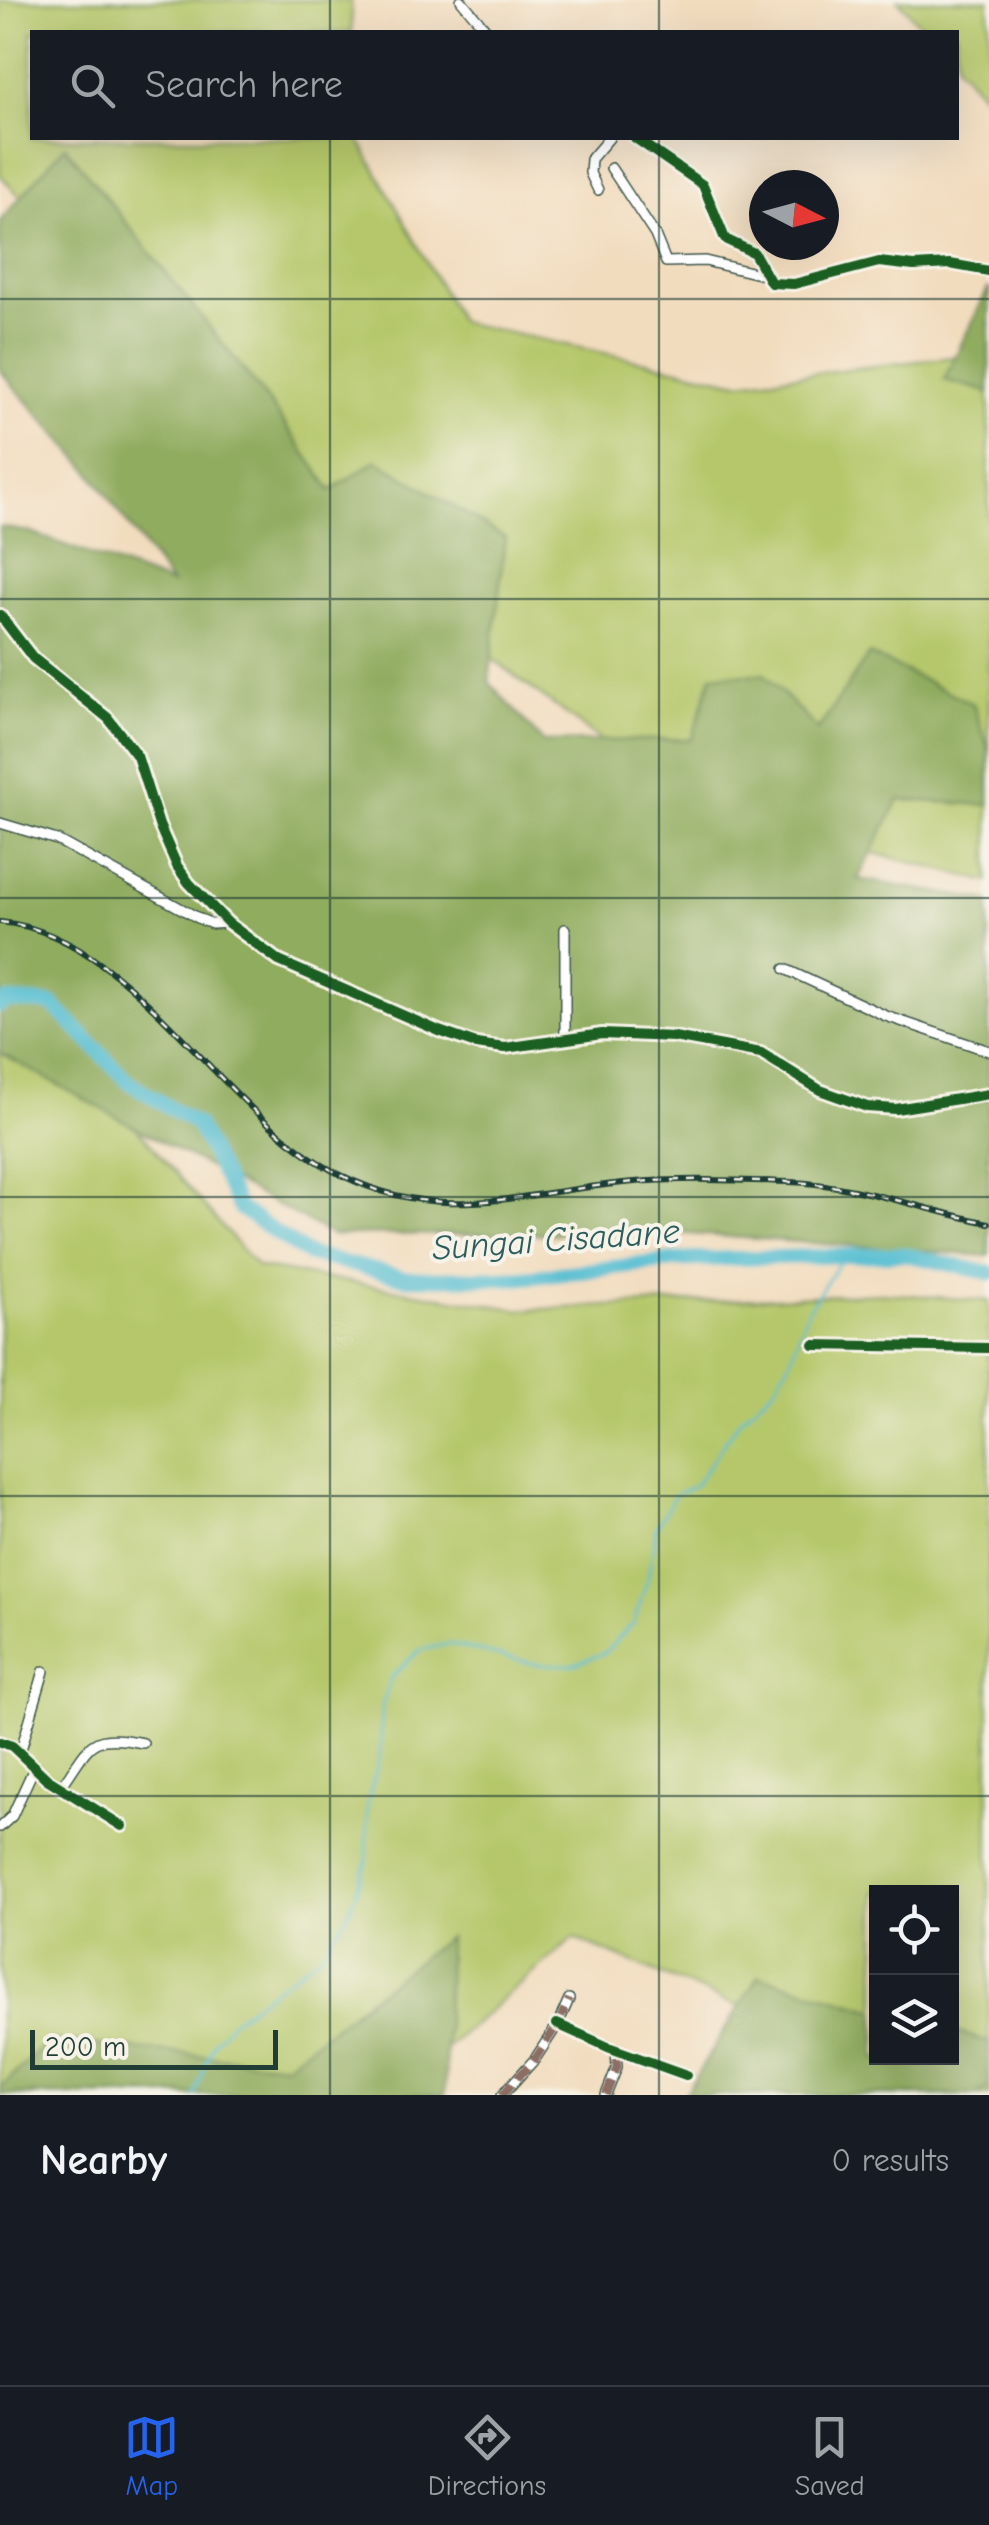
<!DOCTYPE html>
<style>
body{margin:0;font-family:"Comic Neue",sans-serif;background:#20242c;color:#f1f3f6}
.controls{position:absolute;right:30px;bottom:30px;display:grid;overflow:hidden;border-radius:0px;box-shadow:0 10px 40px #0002}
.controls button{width:90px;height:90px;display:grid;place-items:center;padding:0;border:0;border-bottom:2px solid #363941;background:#171b24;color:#f1f3f6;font:50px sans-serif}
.compass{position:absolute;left:749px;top:170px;width:90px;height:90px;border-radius:50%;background:#171b24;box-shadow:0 10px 40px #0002;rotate:96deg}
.scale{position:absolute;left:30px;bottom:25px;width:248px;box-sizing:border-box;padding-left:10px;border:5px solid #1f3d34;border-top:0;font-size:28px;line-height:35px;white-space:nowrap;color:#1f3d34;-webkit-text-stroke:8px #f7f3e8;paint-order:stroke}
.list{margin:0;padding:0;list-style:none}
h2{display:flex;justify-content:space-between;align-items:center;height:130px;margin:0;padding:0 40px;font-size:42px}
h2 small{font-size:32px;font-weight:400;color:#9ea1a6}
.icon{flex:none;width:55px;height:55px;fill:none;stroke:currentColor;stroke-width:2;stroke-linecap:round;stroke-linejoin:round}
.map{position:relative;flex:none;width:989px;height:2095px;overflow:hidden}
.search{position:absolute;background:#171b24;box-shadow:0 10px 40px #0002;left:30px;right:30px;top:30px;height:110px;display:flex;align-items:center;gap:25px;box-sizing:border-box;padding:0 35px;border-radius:0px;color:#9ea1a6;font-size:38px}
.sheet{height:290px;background:#171b24}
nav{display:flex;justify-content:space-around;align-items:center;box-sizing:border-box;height:140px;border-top:2px solid #363941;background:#171b24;font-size:28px;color:#9ea1a6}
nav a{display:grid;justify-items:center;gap:5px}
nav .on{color:#2563eb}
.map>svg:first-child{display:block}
.green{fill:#b5c76b;stroke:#6a8250;stroke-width:2.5;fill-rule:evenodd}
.forest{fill:#90ac5f;stroke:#58744a;stroke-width:2.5}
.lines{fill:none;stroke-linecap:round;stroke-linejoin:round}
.stream{stroke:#55bed2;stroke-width:2.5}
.river{stroke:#55bed2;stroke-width:15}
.street-casing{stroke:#3f5549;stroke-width:12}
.street{stroke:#fff;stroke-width:9}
.rail-casing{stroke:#1f3d34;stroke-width:6}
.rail{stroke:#f7f3e8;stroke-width:2.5;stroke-dasharray:8;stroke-linecap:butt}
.quiet{stroke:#8d6e63;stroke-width:8;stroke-dasharray:15 8;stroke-linecap:butt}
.cycleway-casing{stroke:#f7f3e8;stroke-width:16}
.cycleway{stroke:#1b5e20;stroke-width:10}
.grid{fill:none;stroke:#1f3d34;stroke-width:2.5;stroke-opacity:0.55}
.labels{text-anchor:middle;stroke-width:8;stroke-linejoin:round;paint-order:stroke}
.water-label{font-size:35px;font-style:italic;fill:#2c5d5c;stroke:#f7f3e8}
</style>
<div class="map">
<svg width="989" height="2095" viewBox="0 0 989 2095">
<rect width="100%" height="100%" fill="#f7f3e8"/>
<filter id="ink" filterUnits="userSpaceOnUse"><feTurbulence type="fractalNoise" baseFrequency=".01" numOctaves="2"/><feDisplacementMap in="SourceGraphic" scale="20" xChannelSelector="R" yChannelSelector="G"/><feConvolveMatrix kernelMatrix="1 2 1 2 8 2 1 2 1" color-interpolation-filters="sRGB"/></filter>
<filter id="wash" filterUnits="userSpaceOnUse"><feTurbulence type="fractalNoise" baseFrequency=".0048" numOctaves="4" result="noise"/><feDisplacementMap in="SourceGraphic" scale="40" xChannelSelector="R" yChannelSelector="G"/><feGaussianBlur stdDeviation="2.25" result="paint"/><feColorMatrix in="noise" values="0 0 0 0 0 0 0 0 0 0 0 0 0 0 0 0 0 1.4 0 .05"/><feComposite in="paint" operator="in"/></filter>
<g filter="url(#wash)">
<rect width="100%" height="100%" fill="#f2dcbe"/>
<g class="green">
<polygon points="0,0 351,0 352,32 32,32 32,138 358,138 460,322 739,382 961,356 989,364 989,882 690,807 364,563 0,175"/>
<polygon points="898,0 989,0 989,102 957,65 956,32 927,32"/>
<path d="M0,1047L87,1071L257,1267L521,1310L881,1293L989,1301V2095H907L851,2053L574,1938L391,2095H8L0,2089ZM876,1892H952V2058H876Z"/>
</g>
<g class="forest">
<polygon points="65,146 266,398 331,490 377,460 505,538 489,682 543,742 692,739 712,675 764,674 818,730 869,654 973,704 989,750 989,805 899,800 858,879 989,901 989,1256 677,1233 332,1235 0,1053 0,527 29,532 171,584 89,470 0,371 0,221"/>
<polygon points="989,287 989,392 944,380"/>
<polygon points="448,1937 445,2095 0,2095 0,2088 49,2040 286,2064"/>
<polygon points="759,1976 876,2010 876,2058 952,2058 952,2031 989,2042 989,2086 976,2095 684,2095"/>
</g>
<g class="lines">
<polyline class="stream" points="195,2095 213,2044 231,2021 320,1955 349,1912 367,1861 367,1805 380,1754 382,1707 391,1677 420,1650 449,1644 535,1664 572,1665 604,1653 634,1623 648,1578 656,1528 675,1495 695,1485 741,1418 775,1387 790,1361 807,1311 844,1256"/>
<polyline class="river" points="0,1006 6,1001 52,1004 129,1082 197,1125 239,1208 307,1254 406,1278 520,1278 679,1260 903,1254 989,1273"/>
</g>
</g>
<g filter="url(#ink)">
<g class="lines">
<g class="street-casing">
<g id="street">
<polyline points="461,0 488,32"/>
<polyline points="635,138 703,185 725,239 754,253 771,283 794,284 879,262 914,266 950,264 989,271"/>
<polyline points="611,168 655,235 666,262 705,261 767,276"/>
<polyline points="598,190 590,173 591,159 609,138"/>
<polyline points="0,615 33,658 108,718 137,756 159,825 177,866 189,883 228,923 279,961 439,1031 476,1044 505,1048 602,1034 674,1037 761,1053 820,1090 867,1107 896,1109 989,1094"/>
<polyline points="0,823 57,840 200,919 212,924 228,923"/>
<polyline points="565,929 565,1039"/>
<polyline points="785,969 886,1016 989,1051"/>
<polyline points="814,1345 989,1348"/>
<polyline points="0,1742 12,1746 47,1779 122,1826"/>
<polyline points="20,1753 44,1671"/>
<path d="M61,1787C91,1745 87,1732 143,1743"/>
<polyline points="0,1827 12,1816 34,1768"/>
<polyline points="557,2024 608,2047 686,2075"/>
<polyline points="502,2095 535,2059 558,2024 569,1999"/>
<polyline points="606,2095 617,2067 616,2049"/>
</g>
</g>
<use href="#street" class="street"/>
<g class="rail-casing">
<path id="rail" d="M0,922C134,934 222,1117 341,1175C442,1225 519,1193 623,1183C678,1178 734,1180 789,1182C858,1184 922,1210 989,1223"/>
</g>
<use href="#rail" class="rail"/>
<g class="quiet">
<polyline points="502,2095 535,2059 558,2024 569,1999"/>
<polyline points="606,2095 617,2067 616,2049"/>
</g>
<g class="cycleway-casing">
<g id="cycleway">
<polyline points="635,138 703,185 725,239 754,253 771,283 794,284 879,262 914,266 950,264 989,271"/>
<polyline points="0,615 33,658 108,718 137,756 159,825 177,866 189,883 228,923 279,961 439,1031 476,1044 505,1048 602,1034 674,1037 761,1053 820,1090 867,1107 896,1109 989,1094"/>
<polyline points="814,1345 989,1348"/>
<polyline points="0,1742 12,1746 47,1779 122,1826"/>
<polyline points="557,2024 608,2047 686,2075"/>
</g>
</g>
<use href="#cycleway" class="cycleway"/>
</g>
</g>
<path class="grid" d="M330,0V32M659,0V32M330,138V2095M659,138V2095M0,299H989M0,599H989M0,898H989M0,1197H989M0,1496H989M0,1796H989"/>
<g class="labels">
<g class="water-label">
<text transform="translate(556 1239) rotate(-4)" y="12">Sungai Cisadane</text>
</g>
</g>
</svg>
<div class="controls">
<button><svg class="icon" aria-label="locate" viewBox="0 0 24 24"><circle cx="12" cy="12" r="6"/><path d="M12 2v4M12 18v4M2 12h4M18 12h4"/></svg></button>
<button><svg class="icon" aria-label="layers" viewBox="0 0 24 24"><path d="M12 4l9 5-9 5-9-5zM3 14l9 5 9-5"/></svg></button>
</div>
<svg class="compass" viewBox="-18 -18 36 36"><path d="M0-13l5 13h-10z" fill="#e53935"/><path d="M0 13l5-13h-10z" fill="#9ea1a6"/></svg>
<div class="scale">200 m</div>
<div class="search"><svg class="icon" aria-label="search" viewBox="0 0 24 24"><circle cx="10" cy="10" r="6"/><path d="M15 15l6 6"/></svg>Search here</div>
</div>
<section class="sheet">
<h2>Nearby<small>0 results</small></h2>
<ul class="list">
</ul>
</section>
<nav>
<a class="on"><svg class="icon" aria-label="map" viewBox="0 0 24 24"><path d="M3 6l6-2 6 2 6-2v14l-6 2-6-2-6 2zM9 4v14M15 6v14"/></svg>Map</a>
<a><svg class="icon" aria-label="directions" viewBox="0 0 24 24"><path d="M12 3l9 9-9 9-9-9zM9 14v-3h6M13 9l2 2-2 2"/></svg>Directions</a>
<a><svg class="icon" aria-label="saved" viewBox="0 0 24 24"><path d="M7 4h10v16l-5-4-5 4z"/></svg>Saved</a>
</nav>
